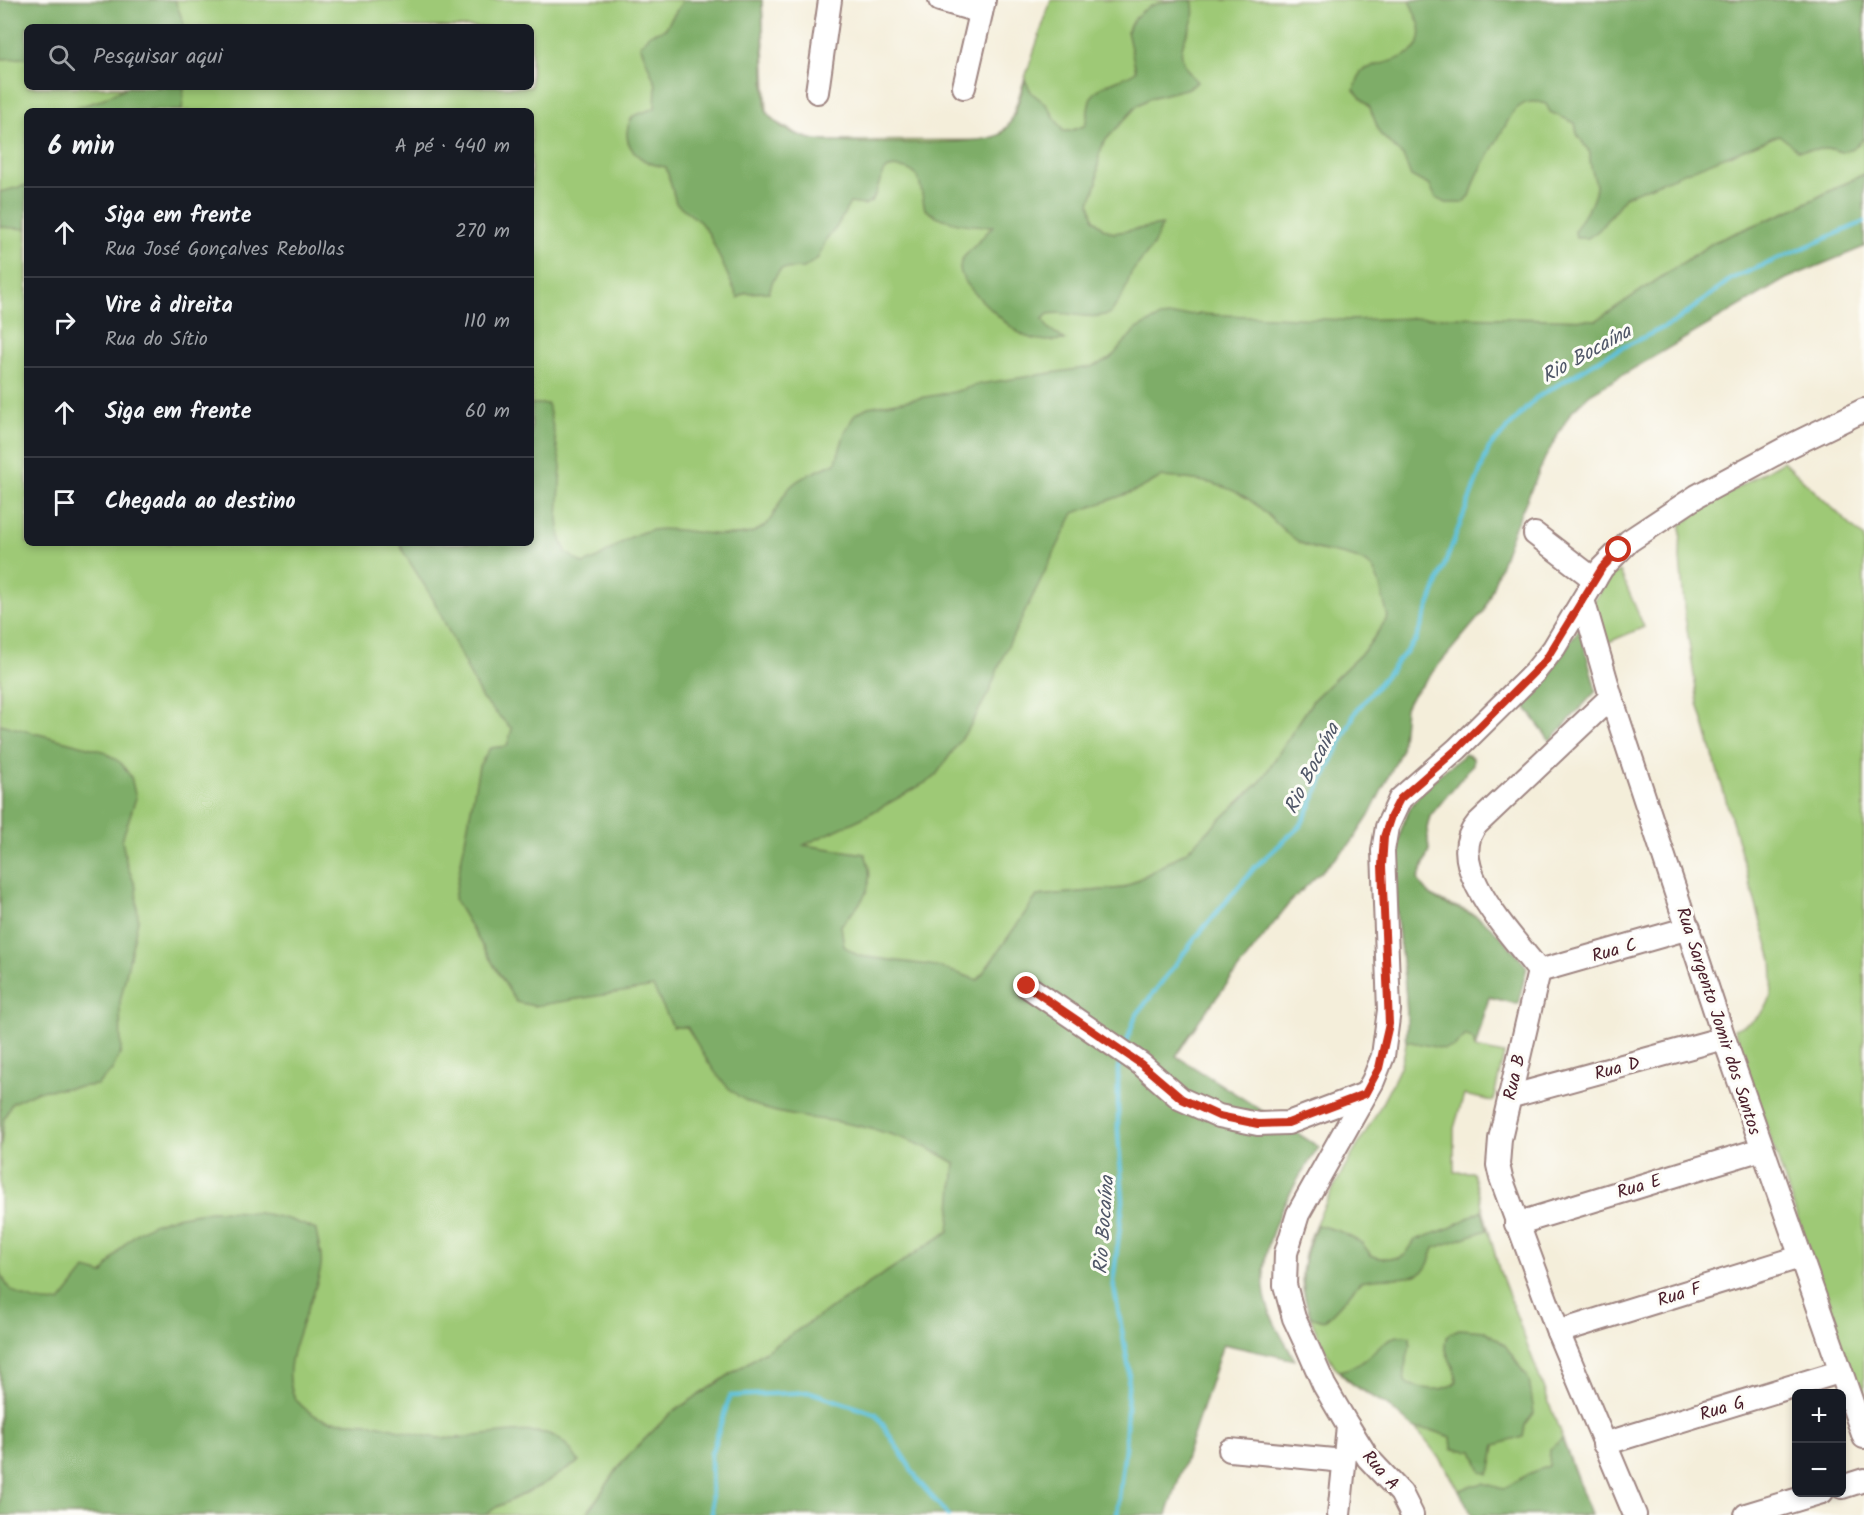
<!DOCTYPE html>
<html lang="pt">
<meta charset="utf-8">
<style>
body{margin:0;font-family:Kalam,sans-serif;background:#242831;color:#f1f3f6}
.controls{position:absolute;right:18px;bottom:18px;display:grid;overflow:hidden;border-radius:9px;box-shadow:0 3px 9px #0003}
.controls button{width:54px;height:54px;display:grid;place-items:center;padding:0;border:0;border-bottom:2px solid #363941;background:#171b24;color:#f1f3f6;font:30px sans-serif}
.stop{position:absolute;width:18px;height:18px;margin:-14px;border:4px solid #c8321e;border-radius:50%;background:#fff}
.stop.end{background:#c8321e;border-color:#fff;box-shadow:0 2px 6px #0008}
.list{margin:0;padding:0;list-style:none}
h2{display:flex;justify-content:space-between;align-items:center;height:78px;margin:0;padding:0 24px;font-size:26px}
h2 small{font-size:20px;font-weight:400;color:#9ea1a6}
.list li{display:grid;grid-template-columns:39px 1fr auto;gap:18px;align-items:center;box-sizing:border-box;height:90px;padding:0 24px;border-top:2px solid #363941}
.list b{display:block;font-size:22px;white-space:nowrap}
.list p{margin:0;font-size:20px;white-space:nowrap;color:#9ea1a6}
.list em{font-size:20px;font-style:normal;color:#9ea1a6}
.icon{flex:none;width:33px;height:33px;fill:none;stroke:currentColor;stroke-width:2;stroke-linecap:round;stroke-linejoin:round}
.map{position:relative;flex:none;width:1864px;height:1515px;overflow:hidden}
.search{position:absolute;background:#171b24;box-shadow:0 3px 9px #0003;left:24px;top:24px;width:510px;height:66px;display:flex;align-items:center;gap:15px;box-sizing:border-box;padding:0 21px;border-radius:9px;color:#9ea1a6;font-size:22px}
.panel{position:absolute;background:#171b24;box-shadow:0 3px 9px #0003;left:24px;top:108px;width:510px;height:438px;border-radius:9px}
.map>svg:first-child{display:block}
.green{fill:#9ec976;stroke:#747450;stroke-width:1.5;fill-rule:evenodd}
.forest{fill:#7ead67;stroke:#646649;stroke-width:1.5;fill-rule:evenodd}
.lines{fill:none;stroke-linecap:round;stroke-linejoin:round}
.stream{stroke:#5bc0d9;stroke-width:4.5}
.minor-casing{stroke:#9f8682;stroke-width:26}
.minor{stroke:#fff;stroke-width:22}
.route{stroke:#c8321e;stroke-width:8}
.labels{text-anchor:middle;stroke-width:6;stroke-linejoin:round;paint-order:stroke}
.street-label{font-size:18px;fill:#4a1f2b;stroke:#fdfcf7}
.water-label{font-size:20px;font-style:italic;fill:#505768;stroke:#fdfcf7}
</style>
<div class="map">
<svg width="1864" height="1515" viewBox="0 0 1864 1515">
<rect width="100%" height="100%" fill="#fdfcf7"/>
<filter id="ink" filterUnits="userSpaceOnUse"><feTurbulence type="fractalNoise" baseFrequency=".0167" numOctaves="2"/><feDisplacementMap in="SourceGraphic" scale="12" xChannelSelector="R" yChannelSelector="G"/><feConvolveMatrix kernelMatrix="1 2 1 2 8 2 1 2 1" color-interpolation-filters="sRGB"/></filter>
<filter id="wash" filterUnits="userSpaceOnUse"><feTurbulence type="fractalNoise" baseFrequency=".008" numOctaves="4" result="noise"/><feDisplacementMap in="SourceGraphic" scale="24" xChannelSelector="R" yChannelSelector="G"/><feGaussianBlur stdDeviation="1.35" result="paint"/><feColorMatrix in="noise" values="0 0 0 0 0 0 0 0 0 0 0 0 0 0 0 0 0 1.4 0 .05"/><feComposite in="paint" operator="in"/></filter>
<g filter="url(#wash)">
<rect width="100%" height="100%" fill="#f4eeda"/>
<g class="green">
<path d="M0,0H762L767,114L779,124L801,136L818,141L983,140L999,135L1010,123L1051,0H1864V174L1796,208L1714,242L1597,320L1366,649L1314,699L1261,781L1186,852L1124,888L1037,896L960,1093L950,1231L671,1413L623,1461L586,1515H0ZM27,27H531V87H27ZM27,111H531V543H27Z"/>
<path d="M1783,461L1864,538V1416L1734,1029C1771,1017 1775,996 1772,960L1698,703L1685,616L1680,558L1681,525L1704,507Z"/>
<polygon points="1620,571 1644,627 1604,644 1592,605 1608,577"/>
<path d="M1468,755L1473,758V764L1430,816L1427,828L1429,851L1418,879C1431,908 1464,902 1485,923C1495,932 1512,988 1518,1004L1489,997L1475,1048L1504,1054L1493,1101L1464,1095L1454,1128V1172H1473L1499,1269L1591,1515H1473C1454,1480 1432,1442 1402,1416C1381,1398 1349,1389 1334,1365C1319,1340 1304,1309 1302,1281C1299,1232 1358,1149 1381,1105C1391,1085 1404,1065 1406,1042C1414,966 1374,882 1409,810Z"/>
</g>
<g class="forest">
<polygon points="0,0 175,0 185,27 27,27 27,58 1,59"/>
<path d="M683,0H762L765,106C768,124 795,135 811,139C834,145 986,146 1001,134C1015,123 1020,96 1025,80L1032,93L1047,105L1063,131H1070L1084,126C1089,117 1087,107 1091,98C1100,82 1122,81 1136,71L1127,31C1141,2 1163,0 1192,0C1202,36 1160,42 1197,82L1189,88L1150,98L1138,105L1104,142L1099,155L1097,183L1090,203L1094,219L1103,228L1114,233L1162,225L1153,246L1131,273L1124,293L1111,313C1088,322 1070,310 1048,314L1043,319L1048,328L1065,340C1052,341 1040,342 1027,337C1012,331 969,291 962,276C959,269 959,264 963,258L993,226C971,226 942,223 925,209C920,192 924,170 900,168C896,167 890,166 886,170C879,177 878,192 872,201L864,205L850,203L836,228L827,238L818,258L804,268L781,269L773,280L769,292L746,293L738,298L709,234L700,222L676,203L666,167C639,164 616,143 633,116L655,108L656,85L640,45L650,34L665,29Z"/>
<path d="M1411,0H1864V138L1853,149L1842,152L1832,149L1798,150L1779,135L1626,196L1599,230L1588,238H1576L1575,231C1581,218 1600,197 1595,181C1592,170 1589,165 1590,153L1577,134L1575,123L1550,112L1546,104C1532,99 1523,102 1513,112L1477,176L1470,196L1462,203H1446L1436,198L1430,186L1411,176L1403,156L1380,134L1370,108L1354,90L1361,71C1380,61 1427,61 1420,27C1418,17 1411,11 1411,0Z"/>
<polygon points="127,87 184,87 182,111 65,111 98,101"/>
<path d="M1864,174V247L1786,279L1590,394L1571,412L1545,458L1513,531L1484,611L1409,700L1405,708L1401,751L1369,816L1352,842L1291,901L1200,1019L1176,1056L1319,1147C1292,1186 1260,1238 1264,1288C1266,1313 1283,1339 1295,1360L1223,1344L1167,1515H586L623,1461L671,1413L949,1231L955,1163C919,1141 885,1131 844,1123C811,1117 767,1116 738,1096C715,1079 702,1051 687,1027H673L653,987L534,1006L516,1002L454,899L479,766L490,748L507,746L512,729L482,699L433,599L404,553L400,543H531V404H548L561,466L558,519L560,537L566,552L583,564C609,557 624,534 652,530C686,525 731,545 760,529C774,521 777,504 786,492C797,476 820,471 836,462L845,432L855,414L868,407L954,392L980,384L1091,367L1110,359L1135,330L1160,317L1197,314L1346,320L1453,317L1597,320L1714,242L1796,208ZM1161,477C1197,479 1231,483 1259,507C1273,519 1285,534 1301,543C1322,555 1350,550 1370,566C1379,573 1384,604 1388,617L1366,649L1314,699L1261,781L1186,852L1124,888L1037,896L978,980L936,966L859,956L844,946L841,925C862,902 878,887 865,854L804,845L862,818L934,778L969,728L989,692L1004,654L1074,513L1140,489Z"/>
<polygon points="27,185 27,229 0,227 0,192"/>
<polygon points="1580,628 1596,691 1550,741 1522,702"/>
<polygon points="0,724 103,751 121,763 131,777 136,798 122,840 127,865 136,887 138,920 120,1002 121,1052 112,1070 97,1085 38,1091 12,1103 4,1118 0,1152"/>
<path d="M1465,754L1473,758V764L1430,816L1427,828L1429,851L1418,879C1430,906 1459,905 1482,920C1500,933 1513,950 1527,967L1518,1004L1489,997L1475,1048L1473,1039L1466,1035L1454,1047L1444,1049L1406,1041C1414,964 1367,854 1423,790C1434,776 1452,766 1465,754Z"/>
<path d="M1482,1210L1487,1230L1434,1248C1431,1255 1430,1263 1425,1269C1414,1283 1378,1275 1362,1281C1357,1283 1334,1315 1323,1321L1311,1317C1298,1284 1302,1257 1317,1225L1339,1231L1362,1243L1371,1255L1379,1258H1399L1405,1255L1415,1240L1452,1227Z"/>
<path d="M211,1211C253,1211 276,1212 316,1230C317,1241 323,1256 321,1266C317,1302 268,1374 301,1405C324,1427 341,1420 369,1423C393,1427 416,1436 440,1438C474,1440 512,1427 545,1433C561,1436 571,1449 579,1462L540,1486L495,1508L486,1515H0V1271C3,1276 5,1284 9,1288C23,1299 44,1304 60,1302L86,1269L103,1274C134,1223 154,1220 211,1211Z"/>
<path d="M1459,1329L1485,1331L1505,1345L1529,1380L1534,1413L1525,1425L1523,1437L1495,1445L1491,1469L1488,1474L1481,1471L1473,1451L1452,1449L1451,1437L1431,1430L1415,1429L1387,1405L1354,1385L1339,1371C1347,1369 1355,1367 1362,1362C1379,1351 1388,1330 1410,1337C1413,1352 1399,1369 1406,1383C1420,1389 1446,1394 1457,1381C1456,1361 1429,1340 1459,1329Z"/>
<polygon points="1562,1439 1591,1515 1472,1515 1459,1490 1483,1483 1503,1489 1528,1474 1549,1466 1550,1449"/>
</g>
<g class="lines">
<g class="stream">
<polyline points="1126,1045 1135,1017 1197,936 1255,867 1301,825 1356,711 1416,640 1489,448 1536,398 1609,354 1675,322 1731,279 1864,222"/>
<polyline points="712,1515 711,1454 730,1396 810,1392 876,1414 920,1483 948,1515"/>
<polyline points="1117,1515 1125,1448 1129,1369 1113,1282 1123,1201 1118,1131 1118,1068 1121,1059"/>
</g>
</g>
</g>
<g filter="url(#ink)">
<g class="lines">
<g class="minor-casing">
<g id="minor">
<polyline points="940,0 981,12"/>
<polyline points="964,87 984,0"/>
<polyline points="817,92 830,0"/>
<polyline points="1535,534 1595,580"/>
<polyline points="1584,603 1611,697 1724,1038 1864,1437"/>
<path d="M1611,697L1477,824C1441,865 1514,937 1539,971L1500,1139L1498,1165L1501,1178L1558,1332L1635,1515"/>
<polyline points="1539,971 1689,928"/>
<polyline points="1027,986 1141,1064 1181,1099 1219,1116 1258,1124 1288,1123 1365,1094"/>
<polyline points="1509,1097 1724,1038"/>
<polyline points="1516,1224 1762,1149"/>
<polyline points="1558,1332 1800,1257"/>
<polyline points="1348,1426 1368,1458 1401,1493 1412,1515"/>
<polyline points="1604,1444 1839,1372"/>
<polyline points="1230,1450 1344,1461"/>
<polyline points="1842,1487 1864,1480"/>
<polyline points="1339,1515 1348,1426 1324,1385 1307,1346 1294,1318 1285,1285 1286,1253 1298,1214 1373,1081 1383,1056 1389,1010 1383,851 1387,827 1400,799 1457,749 1534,673 1554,648 1602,568 1629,541 1697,496 1788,447 1864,410"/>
<polyline points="1746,1515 1822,1492"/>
</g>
</g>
<use href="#minor" class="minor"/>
</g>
</g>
<g class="lines" filter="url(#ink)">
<polyline class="route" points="1027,986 1141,1064 1182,1099 1219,1116 1258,1124 1288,1123 1365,1094 1379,1068 1389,1024 1382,866 1384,837 1391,816 1400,799 1457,749 1545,661 1602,568 1619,550"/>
</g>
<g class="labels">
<g class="street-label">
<text transform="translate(1614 950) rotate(-16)" y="6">Rua C</text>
<text transform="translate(1719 1021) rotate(72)" y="6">Rua Sargento Jomir dos Santos</text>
<text transform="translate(1617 1068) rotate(-15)" y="6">Rua D</text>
<text transform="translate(1514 1077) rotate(-77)" y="6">Rua B</text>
<text transform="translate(1639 1186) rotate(-17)" y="6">Rua E</text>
<text transform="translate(1679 1294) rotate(-17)" y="6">Rua F</text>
<text transform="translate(1722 1408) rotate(-17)" y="6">Rua G</text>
<text transform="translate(1381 1470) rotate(49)" y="6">Rua A</text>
</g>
<g class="water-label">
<text transform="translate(1586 353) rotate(-29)" y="7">Rio Bocaína</text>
<text transform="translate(1311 768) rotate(-63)" y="7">Rio Bocaína</text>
<text transform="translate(1103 1225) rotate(-86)" y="7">Rio Bocaína</text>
</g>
</g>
</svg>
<div class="controls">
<button>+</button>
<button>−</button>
</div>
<div class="stop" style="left:1619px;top:550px"></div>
<div class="stop end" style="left:1027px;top:986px"></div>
<div class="search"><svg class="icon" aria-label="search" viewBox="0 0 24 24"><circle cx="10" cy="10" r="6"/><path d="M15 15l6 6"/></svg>Pesquisar aqui</div>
<section class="panel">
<h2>6 min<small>A pé · 440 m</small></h2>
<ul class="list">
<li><svg class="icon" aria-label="ahead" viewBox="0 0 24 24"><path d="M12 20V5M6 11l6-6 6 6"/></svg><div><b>Siga em frente</b><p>Rua José Gonçalves Rebollas</p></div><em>270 m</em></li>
<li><svg class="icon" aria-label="right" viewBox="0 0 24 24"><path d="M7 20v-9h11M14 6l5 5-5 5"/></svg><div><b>Vire à direita</b><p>Rua do Sítio</p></div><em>110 m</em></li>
<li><svg class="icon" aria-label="ahead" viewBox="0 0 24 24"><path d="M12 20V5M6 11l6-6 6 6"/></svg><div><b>Siga em frente</b></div><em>60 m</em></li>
<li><svg class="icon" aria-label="arrive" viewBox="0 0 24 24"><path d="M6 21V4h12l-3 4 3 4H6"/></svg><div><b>Chegada ao destino</b></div></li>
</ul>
</section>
</div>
